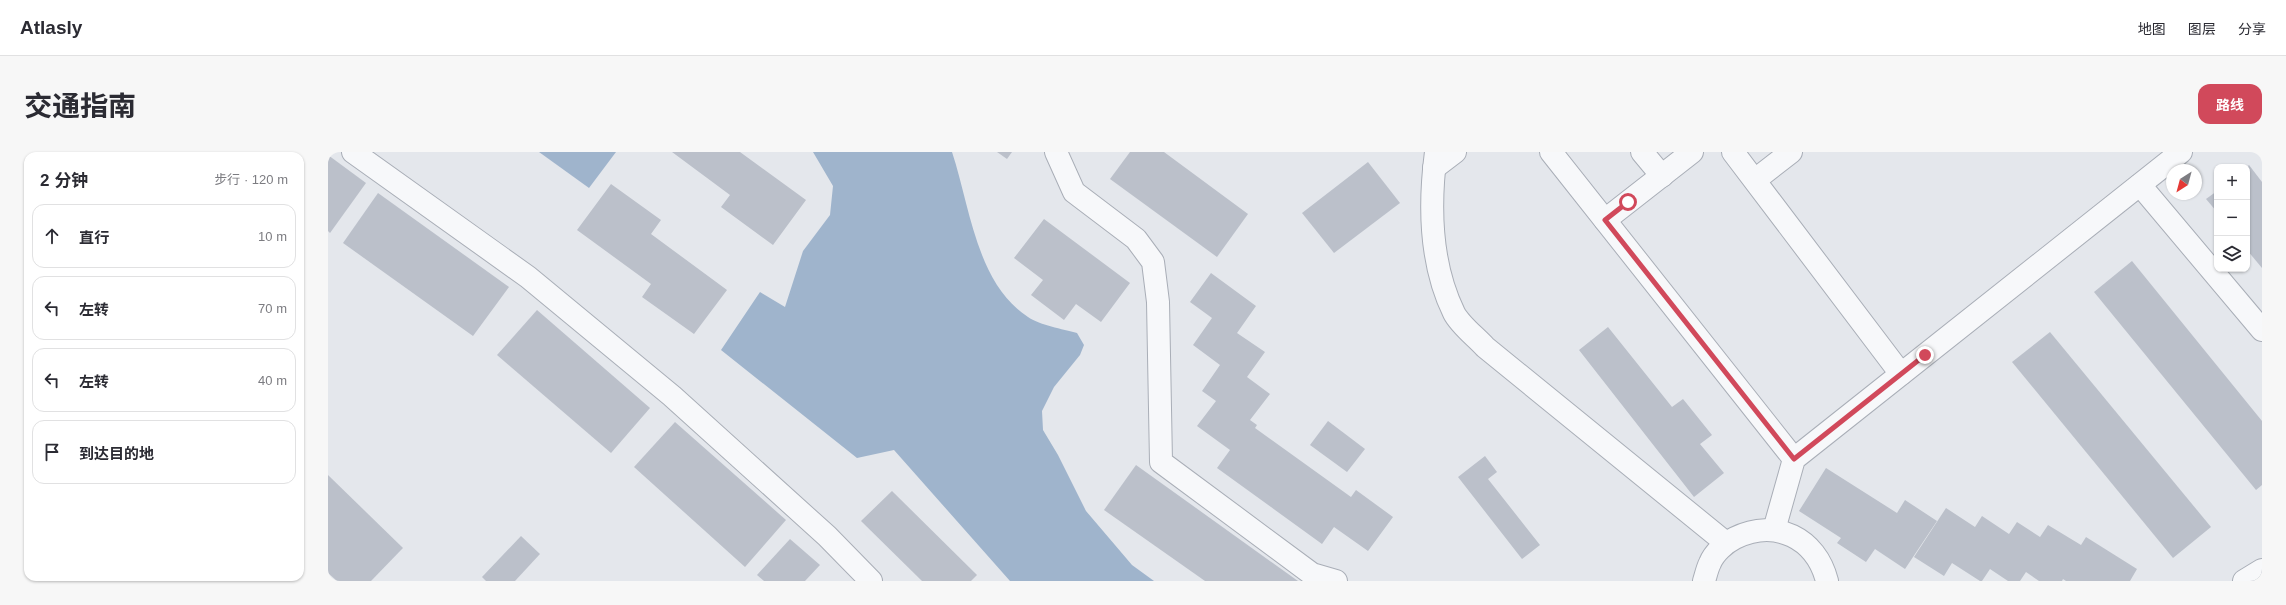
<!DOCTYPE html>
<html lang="zh">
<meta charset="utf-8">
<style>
body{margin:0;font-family:Arial,"Noto Sans SC",sans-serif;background:#f7f7f7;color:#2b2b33}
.controls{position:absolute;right:12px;top:12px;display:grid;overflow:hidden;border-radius:8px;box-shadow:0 1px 3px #0004}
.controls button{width:36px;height:36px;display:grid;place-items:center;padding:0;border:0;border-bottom:1px solid #e1e1e2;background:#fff;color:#2b2b33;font:20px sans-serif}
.compass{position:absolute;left:1838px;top:12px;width:36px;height:36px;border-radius:50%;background:#fff;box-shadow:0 1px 3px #0004;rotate:216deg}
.stop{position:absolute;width:12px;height:12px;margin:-9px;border:3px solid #d1495b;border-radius:50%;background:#fff}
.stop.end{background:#d1495b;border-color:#fff;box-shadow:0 1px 4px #0008}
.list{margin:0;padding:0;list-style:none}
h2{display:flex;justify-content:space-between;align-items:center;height:52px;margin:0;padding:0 16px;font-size:17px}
h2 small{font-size:13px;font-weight:400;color:#7c7c81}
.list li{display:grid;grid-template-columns:26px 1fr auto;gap:12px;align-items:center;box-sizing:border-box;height:64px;margin:0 8px 8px;padding:0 8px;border:1px solid #e1e1e2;border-radius:12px}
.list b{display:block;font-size:15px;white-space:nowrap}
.list em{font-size:13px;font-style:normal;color:#7c7c81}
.icon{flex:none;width:22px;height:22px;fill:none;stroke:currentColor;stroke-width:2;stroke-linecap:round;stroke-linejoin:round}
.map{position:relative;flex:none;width:1934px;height:429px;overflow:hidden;border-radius:12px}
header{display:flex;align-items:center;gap:24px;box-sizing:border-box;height:56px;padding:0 20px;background:#fff;border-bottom:1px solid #e1e1e2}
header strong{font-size:19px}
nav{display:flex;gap:22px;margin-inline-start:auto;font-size:14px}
.intro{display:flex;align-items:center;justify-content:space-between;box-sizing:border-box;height:96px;padding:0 24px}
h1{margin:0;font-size:28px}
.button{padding:10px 18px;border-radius:12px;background:#d1495b;color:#fff;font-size:14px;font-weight:700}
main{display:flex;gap:24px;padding:0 24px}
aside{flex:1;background:#fff;border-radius:12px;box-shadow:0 1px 3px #0004}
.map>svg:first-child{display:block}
.water{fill:#9fb4cc}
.building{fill:#bbc0ca}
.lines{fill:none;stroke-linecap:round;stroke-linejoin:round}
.minor-casing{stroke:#a9aeb7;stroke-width:24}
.minor{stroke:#f7f8fa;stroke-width:22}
.route{stroke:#d1495b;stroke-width:5}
</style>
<header>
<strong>Atlasly</strong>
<nav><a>地图</a><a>图层</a><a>分享</a></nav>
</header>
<div class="intro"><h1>交通指南</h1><a class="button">路线</a></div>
<main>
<aside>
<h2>2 分钟<small>步行 · 120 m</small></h2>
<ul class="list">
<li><svg class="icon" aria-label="ahead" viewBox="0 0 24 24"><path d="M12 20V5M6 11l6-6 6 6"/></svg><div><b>直行</b></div><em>10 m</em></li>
<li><svg class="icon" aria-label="left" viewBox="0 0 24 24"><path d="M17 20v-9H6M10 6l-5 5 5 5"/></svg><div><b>左转</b></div><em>70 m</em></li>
<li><svg class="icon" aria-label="left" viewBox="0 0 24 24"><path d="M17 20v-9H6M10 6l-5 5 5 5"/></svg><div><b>左转</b></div><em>40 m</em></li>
<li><svg class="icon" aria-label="arrive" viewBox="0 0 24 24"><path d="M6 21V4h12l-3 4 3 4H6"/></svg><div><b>到达目的地</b></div></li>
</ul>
</aside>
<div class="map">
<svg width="1934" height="429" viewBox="0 0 1934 429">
<rect width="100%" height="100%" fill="#e4e7ec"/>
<g class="water">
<polygon points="211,0 288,0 261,36"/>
<path d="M485,0H624C642,54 648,131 700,165C711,173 735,177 749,181L756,193L752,203L726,235L714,259L715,278L730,303L758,359L804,413L826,429H682L566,298L529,306L393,198L432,140L457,155L475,99L502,63L505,34Z"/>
</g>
<g class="building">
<polygon points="344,0 412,0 478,48 445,93 393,55 402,43"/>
<polygon points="669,0 684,0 679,7"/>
<polygon points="802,0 836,0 920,62 889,105 782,27"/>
<polygon points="0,3 38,31 2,81 0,79"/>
<polygon points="1040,10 1072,51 1006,101 974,61"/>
<polygon points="1921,13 1934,30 1934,116 1919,98 1919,15"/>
<polygon points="283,32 333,68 323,82 399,138 366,182 314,145 323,132 249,78"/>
<polygon points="1889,39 1889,60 1878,47"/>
<polygon points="50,41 181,135 145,184 15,91"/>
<polygon points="716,67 802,131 773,170 748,152 736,168 703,143 715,128 686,106"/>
<polygon points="1804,109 1934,269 1934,333 1928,338 1766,140"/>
<polygon points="883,121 928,154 909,181 937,200 919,225 942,242 922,268 929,273 927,276 1023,345 1028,338 1065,365 1040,399 1006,375 994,392 889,316 902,298 869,274 888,249 874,239 892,213 865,193 884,166 862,150"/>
<polygon points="209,158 322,256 283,301 169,203"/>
<polygon points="1280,175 1344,255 1355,247 1384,283 1372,292 1396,321 1366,345 1251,198"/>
<polygon points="1722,180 1883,375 1845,406 1684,210"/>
<polygon points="1000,269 1037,297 1019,320 982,293"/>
<polygon points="347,270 458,368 417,415 306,315"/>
<polygon points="1157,304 1169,320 1160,327 1212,393 1194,407 1130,325"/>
<polygon points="808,313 970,429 877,429 776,358"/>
<polygon points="1498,316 1569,361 1577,348 1609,369 1577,417 1547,397 1538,410 1509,391 1513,386 1471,359"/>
<polygon points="0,323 75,396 43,429 9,429 0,421"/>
<polygon points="564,339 649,423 643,429 594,429 533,369"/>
<polygon points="1618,356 1647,375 1654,364 1681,382 1689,370 1712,385 1720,373 1753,393 1758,385 1809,417 1802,429 1738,429 1735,427 1734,429 1711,429 1698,420 1692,429 1680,429 1662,417 1654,429 1652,429 1624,411 1616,424 1586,405"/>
<polygon points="193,384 212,402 187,429 158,429 154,425"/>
<polygon points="462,387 492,413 477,429 436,429 429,423"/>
</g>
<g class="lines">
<g class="minor-casing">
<g id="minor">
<polyline points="25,0 200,125 344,244 499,384 543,429"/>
<polyline points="728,0 746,40 808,87 825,110 830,150 833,310 984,422 1008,429"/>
<path d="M1108,0C1101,53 1102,112 1126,161C1132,173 1148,185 1157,195L1398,391"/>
<polyline points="1223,0 1466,307"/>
<polyline points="1314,0 1334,24"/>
<polyline points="1405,0 1573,222"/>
<polyline points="1106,16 1127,0"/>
<polyline points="1427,28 1463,0"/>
<polyline points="1812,33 1934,178"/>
<polyline points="1277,68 1364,0"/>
<polyline points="1446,378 1466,307 1853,0"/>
<path d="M1376,429C1378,423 1379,417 1382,411C1386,401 1397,391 1407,386C1448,366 1488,386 1499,429"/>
<polyline points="1916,429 1934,418"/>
</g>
</g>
<use href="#minor" class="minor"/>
</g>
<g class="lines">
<polyline class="route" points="1300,50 1277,68 1466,307 1597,203"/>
</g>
</svg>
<div class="controls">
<button>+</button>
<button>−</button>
<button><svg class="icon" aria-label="layers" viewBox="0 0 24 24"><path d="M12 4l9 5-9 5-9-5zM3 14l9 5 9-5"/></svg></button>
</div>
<svg class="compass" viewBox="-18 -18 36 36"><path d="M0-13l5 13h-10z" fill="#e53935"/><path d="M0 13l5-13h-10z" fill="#7c7c81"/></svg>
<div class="stop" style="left:1300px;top:50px"></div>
<div class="stop end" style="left:1597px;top:203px"></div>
</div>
</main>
